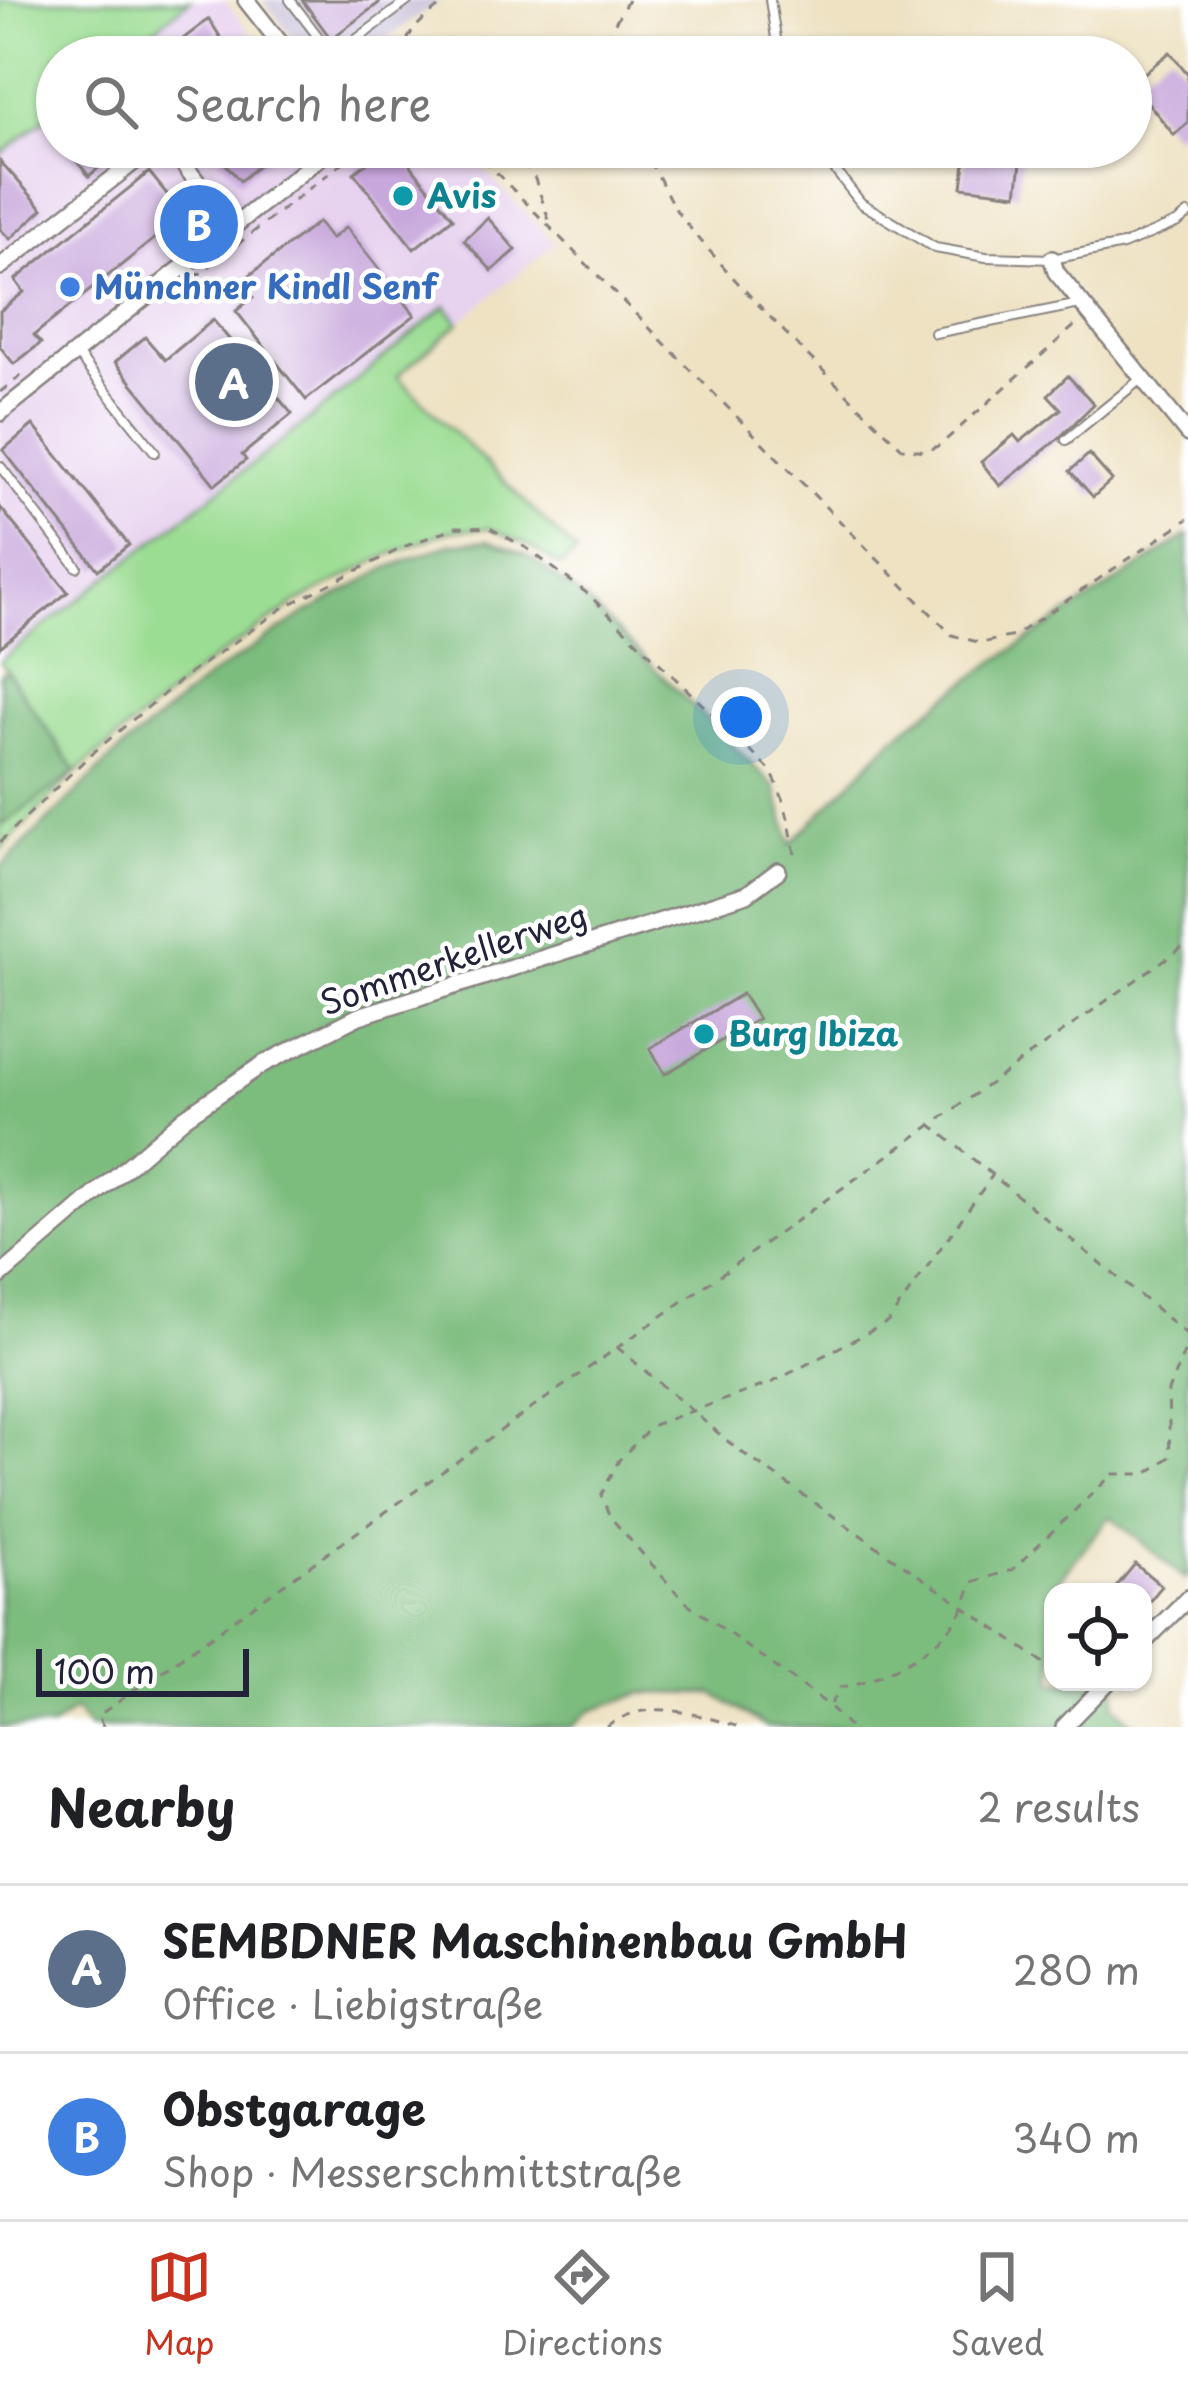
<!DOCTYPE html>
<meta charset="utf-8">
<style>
body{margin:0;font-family:"Playpen Sans",sans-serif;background:#f6f6f6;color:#202124}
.controls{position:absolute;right:36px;bottom:36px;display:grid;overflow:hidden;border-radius:24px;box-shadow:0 3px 9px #0004}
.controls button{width:108px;height:108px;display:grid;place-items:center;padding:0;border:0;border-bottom:3px solid #e0e0e0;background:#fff;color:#202124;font:60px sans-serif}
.scale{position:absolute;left:36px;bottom:30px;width:213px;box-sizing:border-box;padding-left:12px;border:6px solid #22223b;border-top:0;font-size:33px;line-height:42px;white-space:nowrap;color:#22223b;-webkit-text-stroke:9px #fff;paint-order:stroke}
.you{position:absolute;left:741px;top:717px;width:42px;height:42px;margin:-30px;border:9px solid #fff;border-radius:50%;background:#1a73e8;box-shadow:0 0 0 18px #1a73e833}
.badge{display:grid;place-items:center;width:78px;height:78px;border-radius:50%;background:#c8321e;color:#fff;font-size:39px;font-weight:700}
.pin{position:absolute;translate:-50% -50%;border:6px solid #fff;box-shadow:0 3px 12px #0006}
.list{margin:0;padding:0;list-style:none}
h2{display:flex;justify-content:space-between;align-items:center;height:156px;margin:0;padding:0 48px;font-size:51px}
h2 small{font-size:39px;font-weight:400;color:#757577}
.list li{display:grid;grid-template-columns:78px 1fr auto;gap:36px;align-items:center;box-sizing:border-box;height:168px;padding:0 48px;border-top:3px solid #e0e0e0}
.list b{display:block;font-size:45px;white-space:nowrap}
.list p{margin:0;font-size:39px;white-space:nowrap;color:#757577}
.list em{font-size:39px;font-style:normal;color:#757577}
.icon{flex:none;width:66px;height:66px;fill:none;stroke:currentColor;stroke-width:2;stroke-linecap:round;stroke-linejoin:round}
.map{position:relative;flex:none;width:1188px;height:1727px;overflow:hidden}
.search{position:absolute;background:#fff;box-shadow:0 3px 9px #0004;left:36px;right:36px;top:36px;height:132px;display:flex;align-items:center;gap:30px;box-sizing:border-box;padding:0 42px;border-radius:66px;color:#757577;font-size:45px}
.sheet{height:492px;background:#fff}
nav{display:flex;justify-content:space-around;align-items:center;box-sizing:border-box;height:168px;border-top:3px solid #e0e0e0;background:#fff;font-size:33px;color:#757577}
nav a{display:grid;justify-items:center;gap:6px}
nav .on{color:#c8321e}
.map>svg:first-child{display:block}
.built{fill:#e7d2ef}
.industrial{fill:#c8bfd8}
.green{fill:#9bdd93;stroke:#5e8067;stroke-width:3}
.forest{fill:#7cbc7d;stroke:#4f6f5c;stroke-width:3}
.building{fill:#c8a7dc}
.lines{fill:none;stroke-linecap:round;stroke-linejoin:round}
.lane-casing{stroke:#88827f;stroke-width:12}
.street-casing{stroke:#88827f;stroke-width:20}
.path{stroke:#88827f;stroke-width:3;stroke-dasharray:9 9;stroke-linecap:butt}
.lane{stroke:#fff;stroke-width:8}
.street{stroke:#fff;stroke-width:15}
.culture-dot{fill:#0f9aa8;stroke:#fff;stroke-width:4.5}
.shop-dot{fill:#3f7fe0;stroke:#fff;stroke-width:4.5}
.labels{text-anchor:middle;stroke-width:9;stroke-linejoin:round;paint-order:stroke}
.culture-label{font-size:33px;font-weight:bold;fill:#0d838f;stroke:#fff;text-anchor:start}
.shop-label{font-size:33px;font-weight:bold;fill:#366cbe;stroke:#fff;text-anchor:start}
.street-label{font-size:33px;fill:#22223b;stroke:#fff}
</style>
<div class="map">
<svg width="1188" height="1727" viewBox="0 0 1188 1727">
<rect width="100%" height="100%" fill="#fff"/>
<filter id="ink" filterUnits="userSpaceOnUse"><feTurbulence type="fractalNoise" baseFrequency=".00833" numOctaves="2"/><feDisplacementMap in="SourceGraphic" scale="24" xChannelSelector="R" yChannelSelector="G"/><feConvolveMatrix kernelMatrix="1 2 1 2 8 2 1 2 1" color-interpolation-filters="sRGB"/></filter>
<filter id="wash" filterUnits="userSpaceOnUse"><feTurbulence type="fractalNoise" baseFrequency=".004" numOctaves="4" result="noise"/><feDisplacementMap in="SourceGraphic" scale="48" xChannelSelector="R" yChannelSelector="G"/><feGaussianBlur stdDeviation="2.7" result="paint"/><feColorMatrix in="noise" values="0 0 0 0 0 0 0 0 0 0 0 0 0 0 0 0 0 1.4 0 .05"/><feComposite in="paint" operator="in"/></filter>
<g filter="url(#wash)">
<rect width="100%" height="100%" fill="#eee2c3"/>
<g class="built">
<polygon points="190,0 225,0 269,57 120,57"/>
<polygon points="57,109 57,147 462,147 555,243 459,323 446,307 305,423 0,661 0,155"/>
</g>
<polygon class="industrial" points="263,0 441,0 361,57 309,57"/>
<g class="green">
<polygon points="0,0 190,0 120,57 57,57 57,109 0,155"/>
<polygon points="446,306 459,323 397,376 577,553 559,566 530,546 489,528 448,531 384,557 298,602 204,666 77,772 0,850 0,827 76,771 0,661 305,423"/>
</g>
<g class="forest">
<polygon points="1188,535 1188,1577 1186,1579 1110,1516 1051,1589 1055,1592 1053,1682 1117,1682 1115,1704 1136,1727 766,1727 714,1694 643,1693 591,1710 572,1727 88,1727 75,1709 51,1727 0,1727 0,868 113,757 209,677 303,615 387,568 449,544 488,540 527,555 586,601 775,787 791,844 896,736 984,669"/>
<polygon points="6,670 76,772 0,827 0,675"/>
</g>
<g id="blocks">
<g class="building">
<polygon points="302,0 383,0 331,39"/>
<polygon points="209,19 221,38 237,57 184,57 175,45"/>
<polygon points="1170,52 1188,74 1188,123 1174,135 1132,83"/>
<polygon points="65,147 123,147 89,176"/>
<polygon points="211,147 280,147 240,181"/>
<polygon points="387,147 396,147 453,218 414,249 354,173"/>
<polygon points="967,147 1023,147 1017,194 962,187"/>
<polygon points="0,161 43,209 10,239 0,229"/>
<polygon points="149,172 184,215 34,335 41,343 14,364 0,347 0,311 24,292 15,280"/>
<polygon points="488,218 516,250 492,271 464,240"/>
<polygon points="318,222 331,239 346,227 415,315 306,400 236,311 253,297 241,282"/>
<polygon points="213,320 292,414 242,455 246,460 215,485 115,362 145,337 165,360"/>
<polygon points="1068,376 1094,404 1058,439 1000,486 981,462 1014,435 1020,442 1061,409 1048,395"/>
<polygon points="33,425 129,545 98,570 3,450"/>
<polygon points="1089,454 1112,480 1093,497 1070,471"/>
<polygon points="0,507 68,592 0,647"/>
<polygon points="742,994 758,1019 665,1074 650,1048"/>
<polygon points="1135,1564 1162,1586 1143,1609 1143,1592 1122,1592 1116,1587"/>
</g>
</g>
</g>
<g filter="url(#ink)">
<use href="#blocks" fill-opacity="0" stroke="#88827f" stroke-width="3"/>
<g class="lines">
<g class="lane-casing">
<g id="lane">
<polyline points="290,0 333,56"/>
<polyline points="770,0 779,57"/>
<polyline points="333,57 409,0"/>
<polyline points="817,147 861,203 935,248 986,257 1052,259 1123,245 1178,222 1188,214"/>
<polyline points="935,333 1080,304"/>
<polyline points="77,354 155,452"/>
<polyline points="1066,440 1142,378"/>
<polyline points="0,466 77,567"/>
</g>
</g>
<g class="street-casing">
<g id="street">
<polyline points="246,0 291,57"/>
<polyline points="1052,259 1056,272 1188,434"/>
<polyline points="0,267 153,147 172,149 233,229"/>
<polyline points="0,413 333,147"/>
<polyline points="0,1276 185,1117 263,1064 359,1016 747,894 778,871"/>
<polyline points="1143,1643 1188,1598"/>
<polyline points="1064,1727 1108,1682"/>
</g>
</g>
<g class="path">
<path d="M402,57C406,29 427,16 449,0"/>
<polyline points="486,57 505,33"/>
<polyline points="606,57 609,33 628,0"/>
<polyline points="471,147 952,635 981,643 1014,636 1188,519"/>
<polyline points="514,147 535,179 551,226"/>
<path d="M638,147C659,167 664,196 682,218C749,301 827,374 902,448L926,451L940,445L1079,322"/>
<polyline points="180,289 363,147"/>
<polyline points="0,392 22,375"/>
<path d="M0,842L89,756L183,678L286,606L406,546L456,527L490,528L528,549L588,594L770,770C785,797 790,825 795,855L790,859"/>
<polyline points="930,1124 1188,1335"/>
<polyline points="617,1347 737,1449 1053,1669"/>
<polyline points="1071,1682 1082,1689"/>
<path d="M831,1704L841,1687C879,1681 936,1651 958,1618C964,1608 968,1594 972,1582L1012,1570L1113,1474H1146L1170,1457L1168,1391L1188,1343"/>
<polyline points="103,1727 98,1716 1188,943"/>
<path d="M607,1727C646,1696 696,1714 739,1727"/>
<polyline points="850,1727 830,1706 684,1601 610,1517 601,1495 619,1460 653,1425 771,1383 888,1322 992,1176"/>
</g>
<use href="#lane" class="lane"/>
<use href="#street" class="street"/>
</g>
</g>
<g class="culture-dot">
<circle cx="403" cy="196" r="12"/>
<circle cx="704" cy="1034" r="12"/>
</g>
<circle class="shop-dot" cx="70" cy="287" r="12"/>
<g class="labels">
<g class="culture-label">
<text x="427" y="208">Avis</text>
<text x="728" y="1046">Burg Ibiza</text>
</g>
<g class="shop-label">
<text x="94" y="299">Münchner Kindl Senf</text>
</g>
<g class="street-label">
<text transform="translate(454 959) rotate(-19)" y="12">Sommerkellerweg</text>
</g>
</g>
</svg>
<div class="controls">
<button><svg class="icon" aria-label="locate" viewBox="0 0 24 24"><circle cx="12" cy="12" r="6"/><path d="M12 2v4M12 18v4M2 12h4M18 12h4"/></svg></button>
</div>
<div class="scale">100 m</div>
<div class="you"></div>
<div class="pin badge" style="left:234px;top:382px;background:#5c6f8a">A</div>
<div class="pin badge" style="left:199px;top:224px;background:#3f7fe0">B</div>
<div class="search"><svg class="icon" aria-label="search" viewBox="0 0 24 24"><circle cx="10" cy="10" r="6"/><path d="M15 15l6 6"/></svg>Search here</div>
</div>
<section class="sheet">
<h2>Nearby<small>2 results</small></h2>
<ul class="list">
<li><span class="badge" style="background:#5c6f8a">A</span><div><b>SEMBDNER Maschinenbau GmbH</b><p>Office · Liebigstraße</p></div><em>280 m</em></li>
<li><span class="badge" style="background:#3f7fe0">B</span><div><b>Obstgarage</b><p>Shop · Messerschmittstraße</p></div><em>340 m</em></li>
</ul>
</section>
<nav>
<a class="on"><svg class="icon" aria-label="map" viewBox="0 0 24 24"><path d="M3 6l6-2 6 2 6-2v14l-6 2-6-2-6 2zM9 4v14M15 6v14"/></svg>Map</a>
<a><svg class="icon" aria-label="directions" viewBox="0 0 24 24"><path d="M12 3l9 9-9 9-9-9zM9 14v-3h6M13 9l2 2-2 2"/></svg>Directions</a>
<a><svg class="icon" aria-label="saved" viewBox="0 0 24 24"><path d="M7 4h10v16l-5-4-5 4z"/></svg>Saved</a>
</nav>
